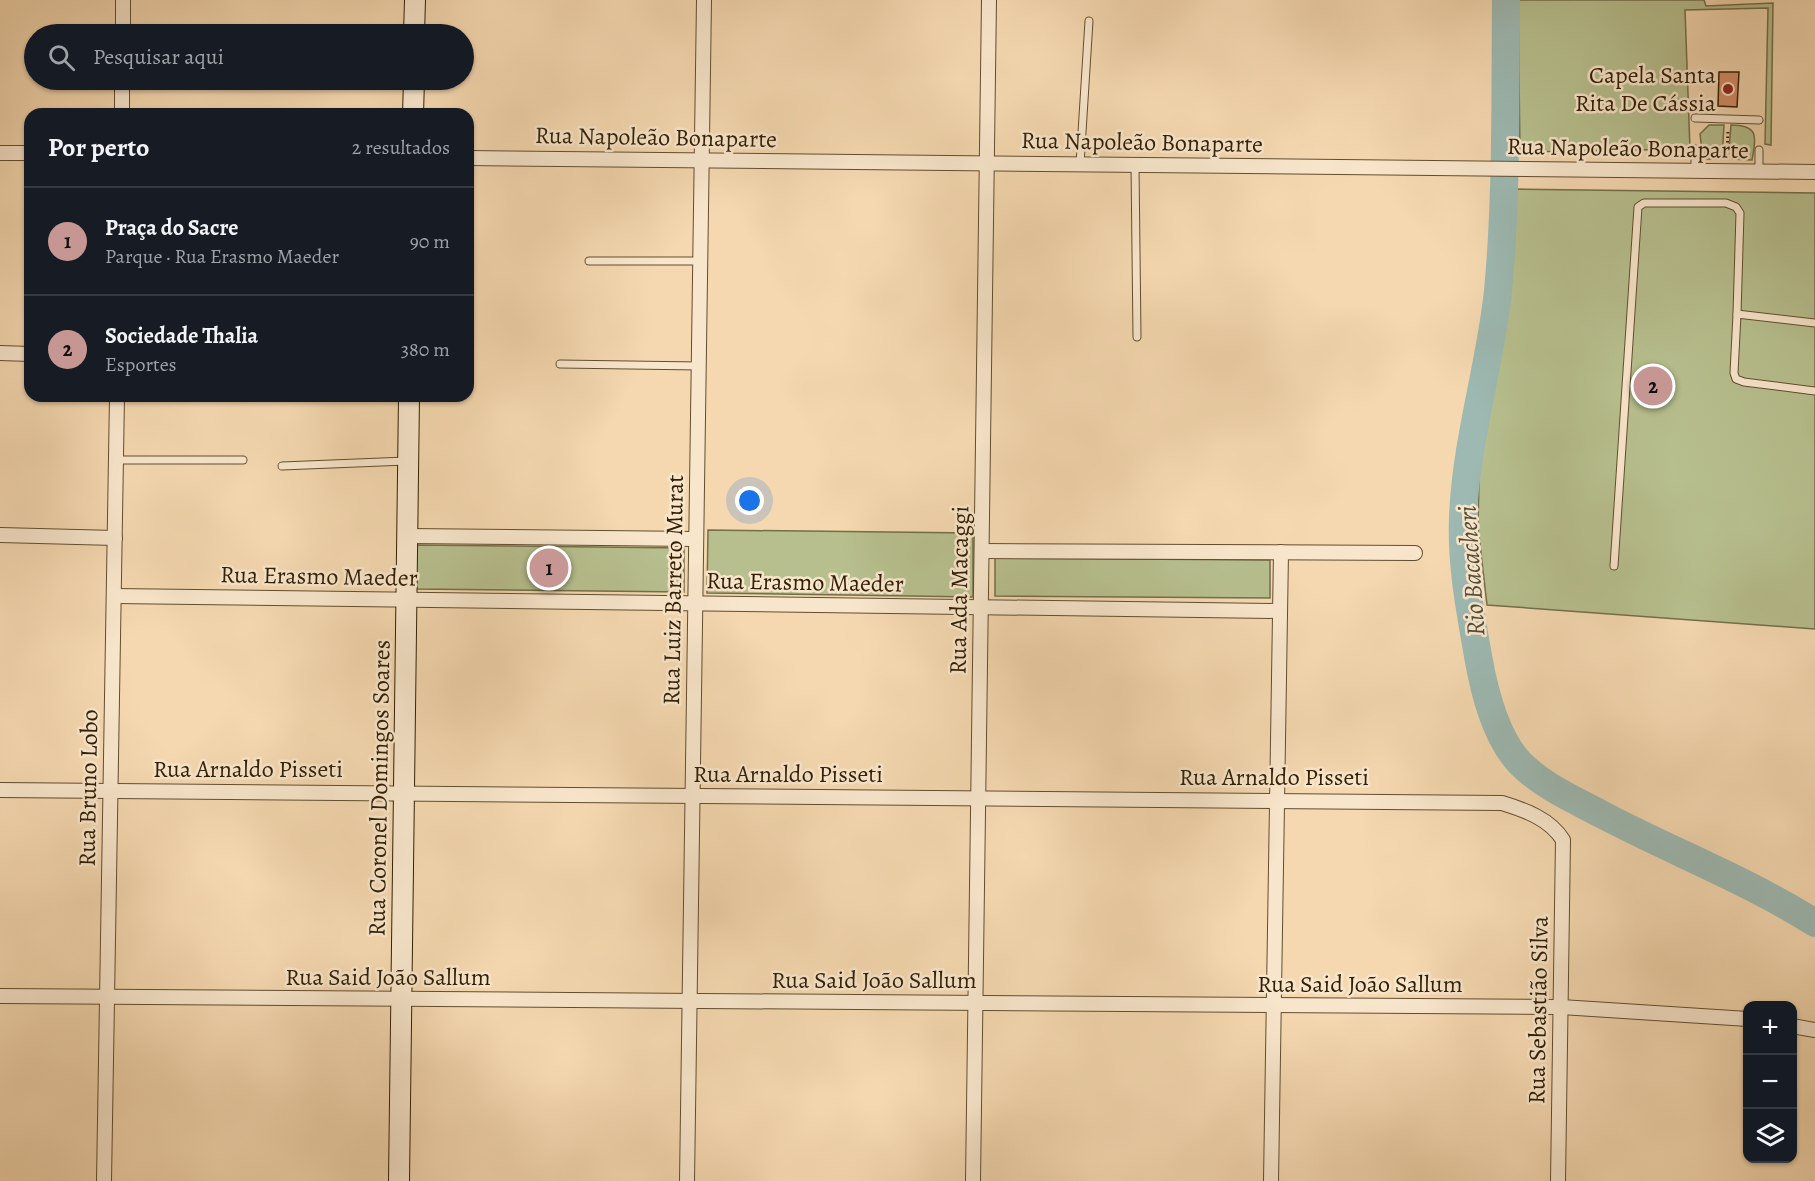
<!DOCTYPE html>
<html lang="pt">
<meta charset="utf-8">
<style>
body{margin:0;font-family:Alegreya,serif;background:#242831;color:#f1f3f6}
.controls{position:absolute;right:18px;bottom:18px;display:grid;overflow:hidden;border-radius:12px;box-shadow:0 2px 4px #0004}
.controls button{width:54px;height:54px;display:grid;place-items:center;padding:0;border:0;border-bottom:2px solid #363941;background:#171b24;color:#f1f3f6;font:30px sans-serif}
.you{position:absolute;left:750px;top:501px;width:21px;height:21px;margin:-15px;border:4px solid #fff;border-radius:50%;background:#1a73e8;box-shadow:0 0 0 9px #1a73e833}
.badge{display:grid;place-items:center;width:39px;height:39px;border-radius:50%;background:#c59692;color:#111;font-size:20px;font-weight:700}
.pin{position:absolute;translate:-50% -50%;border:3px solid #fff;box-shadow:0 2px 6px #0006}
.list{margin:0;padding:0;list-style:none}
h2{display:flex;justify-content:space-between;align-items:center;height:78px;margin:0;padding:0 24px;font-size:26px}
h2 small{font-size:20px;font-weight:400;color:#9ea1a6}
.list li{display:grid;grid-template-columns:39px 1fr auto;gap:18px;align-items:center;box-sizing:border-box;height:108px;padding:0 24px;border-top:2px solid #363941}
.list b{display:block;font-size:22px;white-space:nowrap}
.list p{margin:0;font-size:20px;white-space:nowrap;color:#9ea1a6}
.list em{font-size:20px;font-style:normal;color:#9ea1a6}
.icon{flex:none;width:33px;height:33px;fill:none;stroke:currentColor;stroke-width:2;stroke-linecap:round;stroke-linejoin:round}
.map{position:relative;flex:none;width:1815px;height:1181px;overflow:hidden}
.search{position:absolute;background:#171b24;box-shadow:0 2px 4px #0004;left:24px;top:24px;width:450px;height:66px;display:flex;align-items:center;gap:15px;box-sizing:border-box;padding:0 21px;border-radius:33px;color:#9ea1a6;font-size:22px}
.panel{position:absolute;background:#171b24;box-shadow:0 2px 4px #0004;left:24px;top:108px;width:450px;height:294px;border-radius:18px}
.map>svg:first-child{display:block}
.green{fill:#b7bf8e;stroke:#746f49;stroke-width:1.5}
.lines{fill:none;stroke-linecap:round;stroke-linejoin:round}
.river{stroke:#9db9b2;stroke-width:28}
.building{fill:#d88e68;stroke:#311f04;stroke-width:1.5}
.lane-casing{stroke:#624d2f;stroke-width:9}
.street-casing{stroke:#624d2f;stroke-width:16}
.secondary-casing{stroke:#311f04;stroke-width:22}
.path{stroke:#311f04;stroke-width:3;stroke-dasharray:1.5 3;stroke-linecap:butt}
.lane{stroke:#f8e6cc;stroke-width:7}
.street{stroke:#f8e6cc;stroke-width:14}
.secondary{stroke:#f8e6cc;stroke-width:20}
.poi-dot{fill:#8f2418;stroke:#f8e6cc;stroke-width:2}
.labels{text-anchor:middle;stroke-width:5;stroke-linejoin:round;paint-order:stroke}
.poi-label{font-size:24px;fill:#311f04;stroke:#f8e6cc;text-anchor:end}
.street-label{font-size:24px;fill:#311f04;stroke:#f8e6cc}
.water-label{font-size:26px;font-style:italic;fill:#514d38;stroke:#f8e6cc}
</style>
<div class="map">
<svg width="1815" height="1181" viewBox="0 0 1815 1181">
<rect width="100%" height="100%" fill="#f5d8b0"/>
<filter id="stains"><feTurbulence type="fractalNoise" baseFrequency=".00333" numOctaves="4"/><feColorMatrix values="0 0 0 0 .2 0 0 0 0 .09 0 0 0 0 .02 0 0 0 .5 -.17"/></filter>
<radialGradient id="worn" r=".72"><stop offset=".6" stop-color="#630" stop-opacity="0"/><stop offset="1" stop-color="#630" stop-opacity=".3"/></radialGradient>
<g class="green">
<polygon points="1518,0 1704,0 1706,6 1773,3 1771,145 1765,144 1768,8 1685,10 1690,149 1520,152"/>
<polygon points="1709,125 1724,125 1722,159 1703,159 1700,134"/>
<path d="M1731,125C1758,125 1757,136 1752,160L1732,159L1729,149Z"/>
<polygon points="1513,189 1815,193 1815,629 1487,605 1478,527 1480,433 1502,340 1509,269"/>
<polygon points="708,530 973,533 973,597 707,593"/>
<polygon points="415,545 684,548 684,592 414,589"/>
<polygon points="995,558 1270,560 1270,598 995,596"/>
</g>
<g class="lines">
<path class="river" d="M1506,0C1505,96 1507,195 1498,291C1490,367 1466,440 1463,517C1461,564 1470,610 1478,656C1484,690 1495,738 1521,764C1543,786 1573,799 1601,814C1671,851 1747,880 1815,923"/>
</g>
<polygon class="building" points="1719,72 1739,72 1737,107 1718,106"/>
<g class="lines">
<g class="lane-casing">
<g id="lane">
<polyline points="1695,118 1759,120"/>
<polyline points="1695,149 1695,171"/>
<polyline points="1080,164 1089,21"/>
<polyline points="1135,165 1137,337"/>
<polyline points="1759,172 1759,150"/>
<polyline points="589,261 700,261"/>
<polyline points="1815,323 1737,314 1734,373 1736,379 1744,382 1815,391"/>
<polyline points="560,364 699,366"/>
<polyline points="116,460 243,460"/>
<polyline points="282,466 406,461"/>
<polyline points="1614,566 1638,207 1644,203 1726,203 1736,207 1740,213 1737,314"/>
</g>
</g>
<g class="street-casing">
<g id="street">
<polyline points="123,34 123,0"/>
<polyline points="122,114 122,80"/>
<polyline points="0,153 30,153"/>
<polyline points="468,158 1815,172"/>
<polyline points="0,353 30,354"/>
<polyline points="0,535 115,538"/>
<polyline points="408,536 696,539"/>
<polyline points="982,551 1415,553"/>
<polyline points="114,596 1280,611"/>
<path d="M0,790L1502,803C1525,810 1550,819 1563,840L1558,1181"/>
<polyline points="0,996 1561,1007 1748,1019"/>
<polyline points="1792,1026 1815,1030"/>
<polyline points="104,1181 117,396"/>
<polyline points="687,1181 704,0"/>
<polyline points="973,1181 989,0"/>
<polyline points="1271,1181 1281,552"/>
</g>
</g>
<g class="secondary-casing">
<g id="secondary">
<polyline points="414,34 415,0"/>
<polyline points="413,114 414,80"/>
<polyline points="399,1181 409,396"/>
</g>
</g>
<polyline class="path" points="1727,156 1728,130"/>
<use href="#lane" class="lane"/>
<use href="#street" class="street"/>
<use href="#secondary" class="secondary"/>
</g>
<circle class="poi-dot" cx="1728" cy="89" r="6"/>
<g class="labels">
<g class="poi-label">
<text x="1716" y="83">Capela Santa<tspan x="1716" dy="28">Rita De Cássia</tspan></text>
</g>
<g class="street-label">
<text transform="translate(656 137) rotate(1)" y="8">Rua Napoleão Bonaparte</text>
<text transform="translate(1142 142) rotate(1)" y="8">Rua Napoleão Bonaparte</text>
<text transform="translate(1628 148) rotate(1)" y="8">Rua Napoleão Bonaparte</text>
<text transform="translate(319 576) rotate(1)" y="8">Rua Erasmo Maeder</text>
<text transform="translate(805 582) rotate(1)" y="8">Rua Erasmo Maeder</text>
<text transform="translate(673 590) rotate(-89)" y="8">Rua Luiz Barreto Murat</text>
<text transform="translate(959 590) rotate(-89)" y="8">Rua Ada Macaggi</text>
<text x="248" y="777">Rua Arnaldo Pisseti</text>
<text x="788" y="782">Rua Arnaldo Pisseti</text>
<text x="1274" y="785">Rua Arnaldo Pisseti</text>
<text transform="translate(88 788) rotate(-89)" y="8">Rua Bruno Lobo</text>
<text transform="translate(379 788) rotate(-89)" y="8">Rua Coronel Domingos Soares</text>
<text x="388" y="985">Rua Said João Sallum</text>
<text x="874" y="988">Rua Said João Sallum</text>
<text x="1360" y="992">Rua Said João Sallum</text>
<text transform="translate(1538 1010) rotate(-89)" y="8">Rua Sebastião Silva</text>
</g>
<g class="water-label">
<text transform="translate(1471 571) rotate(-94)" y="9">Rio Bacacheri</text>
</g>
</g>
<rect width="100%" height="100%" filter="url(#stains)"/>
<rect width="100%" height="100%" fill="url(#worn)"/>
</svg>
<div class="controls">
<button>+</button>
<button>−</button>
<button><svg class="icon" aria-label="layers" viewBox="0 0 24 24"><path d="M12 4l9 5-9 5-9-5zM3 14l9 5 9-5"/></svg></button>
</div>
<div class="you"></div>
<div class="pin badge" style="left:549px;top:568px">1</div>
<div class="pin badge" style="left:1653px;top:386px">2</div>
<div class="search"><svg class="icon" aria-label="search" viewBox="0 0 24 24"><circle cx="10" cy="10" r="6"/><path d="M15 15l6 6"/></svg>Pesquisar aqui</div>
<section class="panel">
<h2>Por perto<small>2 resultados</small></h2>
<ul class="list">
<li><span class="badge">1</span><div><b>Praça do Sacre</b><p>Parque · Rua Erasmo Maeder</p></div><em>90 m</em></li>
<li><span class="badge">2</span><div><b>Sociedade Thalia</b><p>Esportes</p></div><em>380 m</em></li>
</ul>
</section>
</div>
